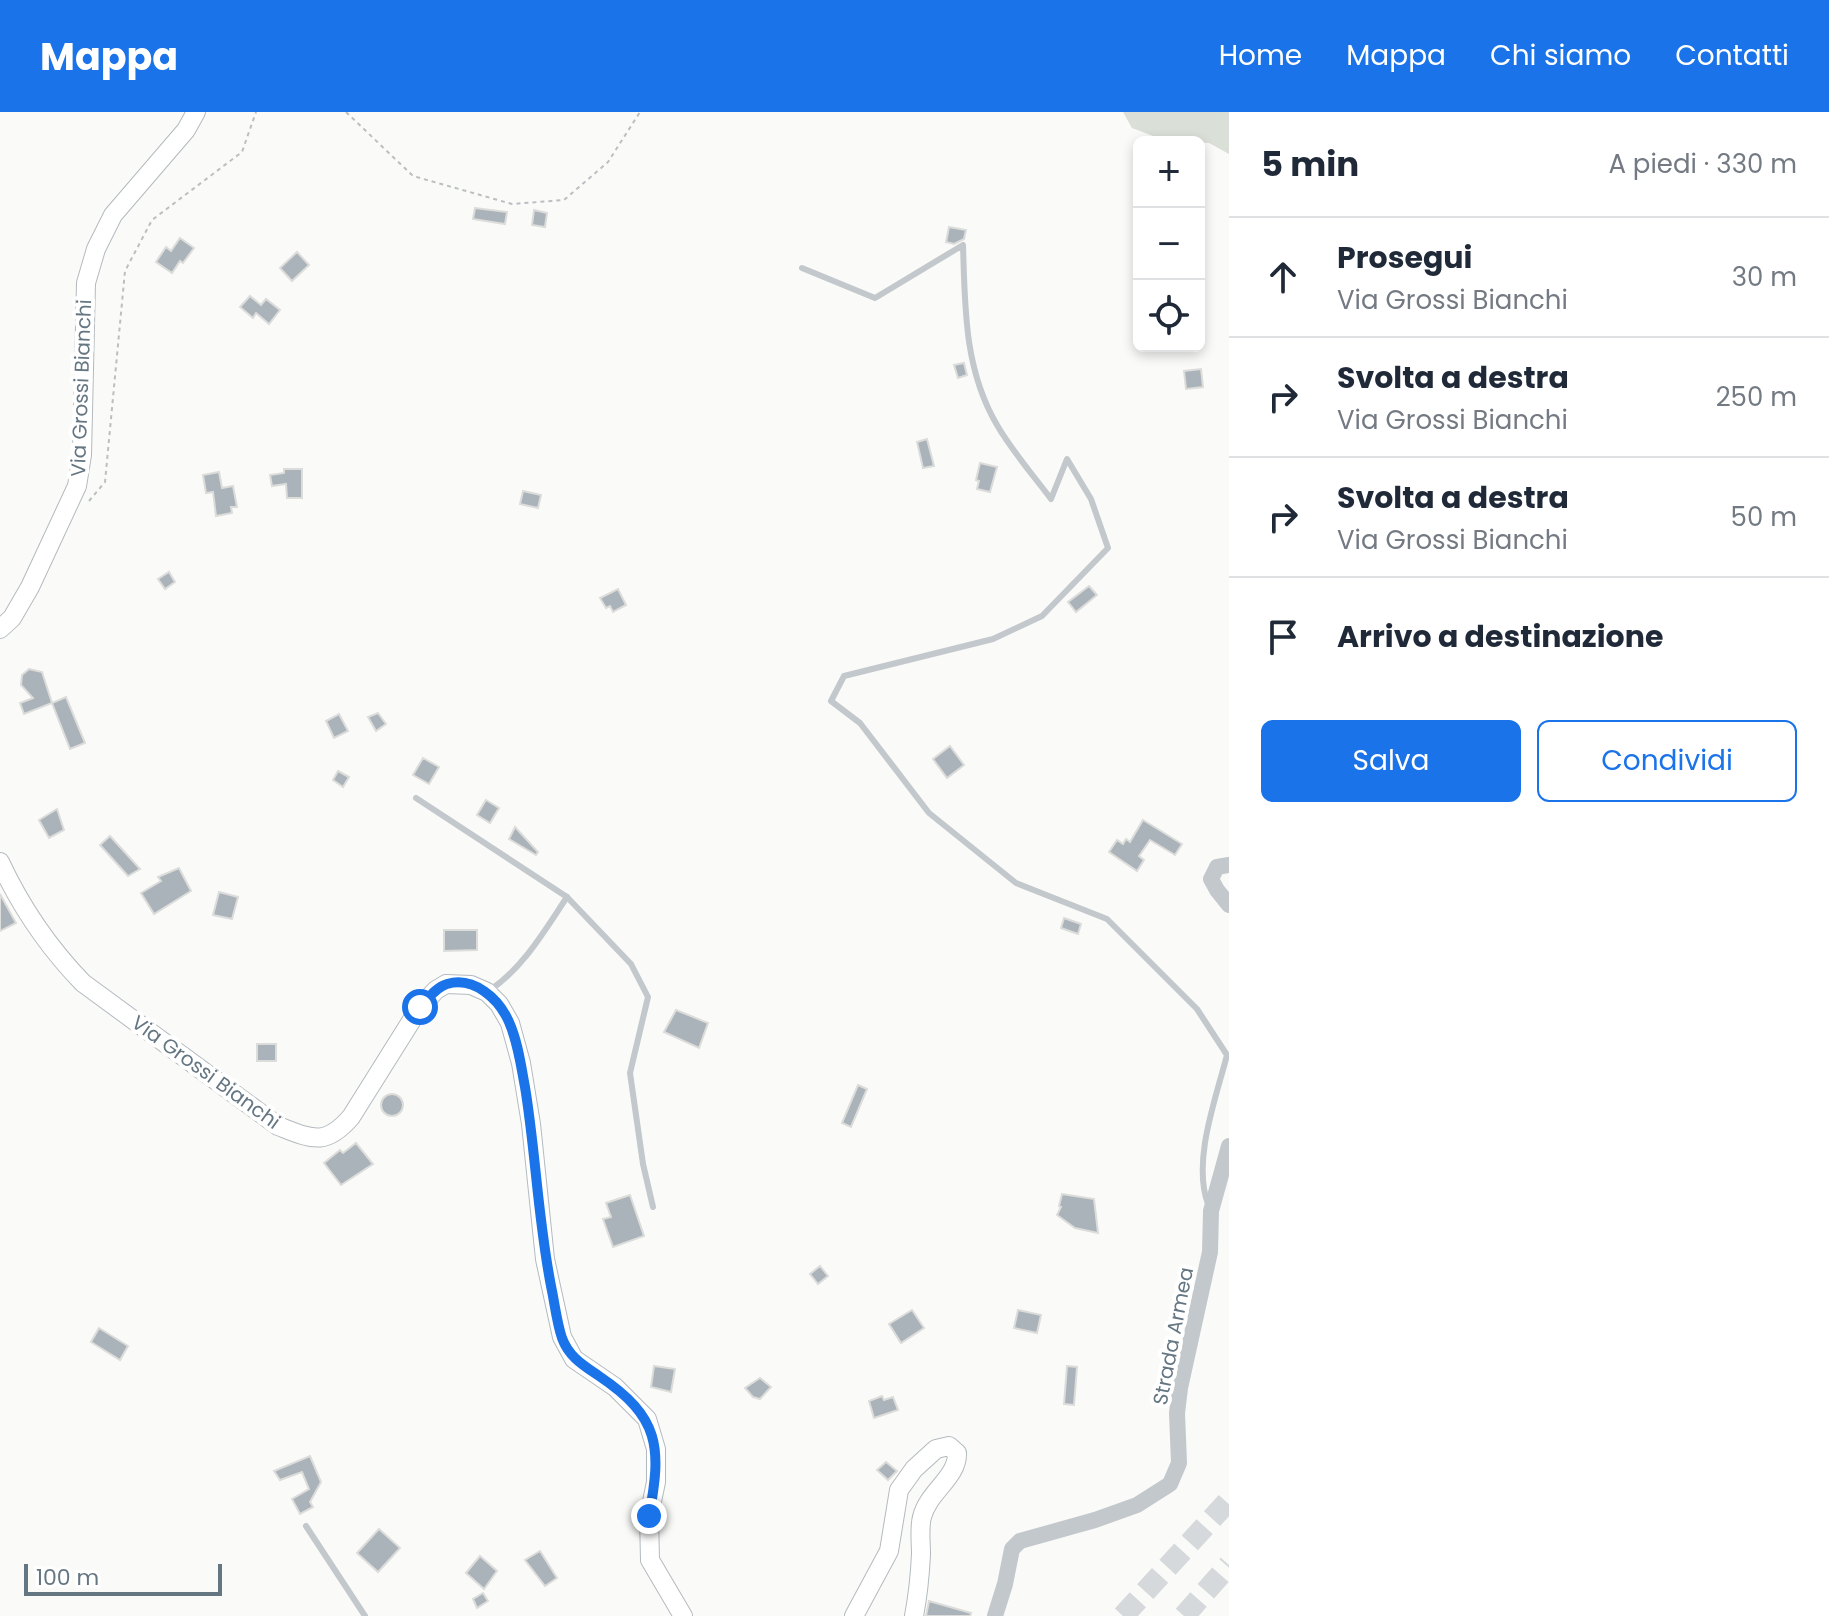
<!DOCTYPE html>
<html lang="it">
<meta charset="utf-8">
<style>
body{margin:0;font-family:Poppins,sans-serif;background:#f2f2f3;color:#1f2937}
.controls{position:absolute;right:24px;top:24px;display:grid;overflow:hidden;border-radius:12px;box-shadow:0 4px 12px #0003}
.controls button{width:72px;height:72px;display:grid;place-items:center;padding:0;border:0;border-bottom:2px solid #e0e1e3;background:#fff;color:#1f2937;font:40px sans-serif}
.scale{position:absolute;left:24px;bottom:20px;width:198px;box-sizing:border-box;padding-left:8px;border:4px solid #657683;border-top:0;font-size:22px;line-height:28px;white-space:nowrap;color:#657683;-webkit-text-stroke:6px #fff;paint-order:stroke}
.stop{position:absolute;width:24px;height:24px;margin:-18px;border:6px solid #1a73e8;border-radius:50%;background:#fff}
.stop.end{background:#1a73e8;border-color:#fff;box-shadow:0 2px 8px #0008}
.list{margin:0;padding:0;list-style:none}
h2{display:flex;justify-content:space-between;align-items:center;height:104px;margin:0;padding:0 32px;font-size:34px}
h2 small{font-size:26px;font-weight:400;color:#747a83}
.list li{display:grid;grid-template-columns:52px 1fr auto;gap:24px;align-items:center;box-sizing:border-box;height:120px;padding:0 32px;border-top:2px solid #e0e1e3}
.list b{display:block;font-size:30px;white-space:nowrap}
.list p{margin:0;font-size:26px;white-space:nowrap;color:#747a83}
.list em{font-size:26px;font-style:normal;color:#747a83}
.actions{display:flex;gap:16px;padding:24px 32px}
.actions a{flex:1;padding:18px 0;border:2px solid #1a73e8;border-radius:12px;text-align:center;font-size:28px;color:#1a73e8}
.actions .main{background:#1a73e8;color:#fff}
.icon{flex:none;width:44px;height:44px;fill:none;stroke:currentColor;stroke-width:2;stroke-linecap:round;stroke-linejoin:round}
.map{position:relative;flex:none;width:1229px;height:1504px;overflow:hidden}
header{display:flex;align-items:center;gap:48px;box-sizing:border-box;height:112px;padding:0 40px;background:#1a73e8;color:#fff}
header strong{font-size:38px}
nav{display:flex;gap:44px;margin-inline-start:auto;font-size:28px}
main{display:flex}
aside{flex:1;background:#fff}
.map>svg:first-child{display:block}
.green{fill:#dadfd7}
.building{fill:#aab3b9;stroke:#dcdcda;stroke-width:2}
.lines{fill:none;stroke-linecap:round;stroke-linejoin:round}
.motorway-tunnel{stroke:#d5d9db;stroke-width:22;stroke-dasharray:22 11;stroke-linecap:butt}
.secondary-casing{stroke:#b3babf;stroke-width:20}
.path{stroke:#bbbfc2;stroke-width:2;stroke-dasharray:4 4;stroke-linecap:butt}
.service{stroke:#c3c8cc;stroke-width:6}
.tertiary{stroke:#c3c8cc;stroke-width:16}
.secondary{stroke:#fff;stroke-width:18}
.route{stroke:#1a73e8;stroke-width:10}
.labels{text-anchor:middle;stroke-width:8;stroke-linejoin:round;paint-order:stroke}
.street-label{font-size:20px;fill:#657683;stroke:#fff}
</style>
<header>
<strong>Mappa</strong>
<nav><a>Home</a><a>Mappa</a><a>Chi siamo</a><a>Contatti</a></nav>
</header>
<main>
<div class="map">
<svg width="1229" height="1504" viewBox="0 0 1229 1504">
<rect width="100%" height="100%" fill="#fafaf8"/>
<polygon class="green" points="1123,0 1229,0 1229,42 1209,31 1161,27 1132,16"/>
<g class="building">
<polygon points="475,96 507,100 505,112 473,107"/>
<polygon points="534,98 547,101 545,115 532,113"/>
<polygon points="949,115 966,118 964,127 954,132 946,130"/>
<polygon points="180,126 194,136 183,151 180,149 172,161 156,150 166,135 171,139"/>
<polygon points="297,140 309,153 292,169 280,156"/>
<polygon points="250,184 261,193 266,187 280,198 269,212 256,201 253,206 240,195"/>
<polygon points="964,251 967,263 958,266 954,253"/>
<polygon points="1201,257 1203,275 1186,277 1184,259"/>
<polygon points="927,327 934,354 923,356 917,330"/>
<polygon points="980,351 997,355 990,380 977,377 979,369 976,368"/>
<polygon points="284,357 302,357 302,386 287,386 286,372 272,374 270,363 284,361"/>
<polygon points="219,360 222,376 233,374 237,395 231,395 232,401 216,404 213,380 206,381 203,363"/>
<polygon points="523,379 541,383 538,396 520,392"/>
<polygon points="169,460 175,470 165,477 158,467"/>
<polygon points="1089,474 1097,483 1076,500 1068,490"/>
<polygon points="618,477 626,493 613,500 610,494 606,496 600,486"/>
<polygon points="29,557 42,560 52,591 24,602 20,591 33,586 21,573 22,563"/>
<polygon points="66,585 85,631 70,637 52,591"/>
<polygon points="378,601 386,612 376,619 368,605"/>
<polygon points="339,602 348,619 334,626 326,609"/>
<polygon points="950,634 964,653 947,666 933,647"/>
<polygon points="423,646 439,655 429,672 413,663"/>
<polygon points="338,659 349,665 343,675 333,668"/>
<polygon points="486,688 499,696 490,711 477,703"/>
<polygon points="57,697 64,718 49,726 39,708"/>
<polygon points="1143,708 1182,732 1175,743 1150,728 1139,744 1144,748 1137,759 1109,740 1117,728 1123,732 1126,727 1130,730"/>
<polygon points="515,715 538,740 536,743 509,727"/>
<polygon points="110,724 140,757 128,764 100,733"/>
<polygon points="179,756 191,779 154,802 141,781 161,769 158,765"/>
<polygon points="219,780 238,785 232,807 213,803"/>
<polygon points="0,782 16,811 0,819"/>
<polygon points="1064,806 1081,812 1078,822 1061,816"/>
<polygon points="444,818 477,818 477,838 444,839"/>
<polygon points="676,898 708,911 699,936 664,920"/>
<rect x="257" y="932" width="19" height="17"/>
<polygon points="858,973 867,977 851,1015 842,1011"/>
<circle cx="392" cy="993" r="11"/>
<polygon points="356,1031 373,1052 341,1073 324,1051 340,1038 343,1041"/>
<polygon points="1062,1082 1094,1087 1098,1121 1075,1116 1057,1103 1061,1095 1059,1094"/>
<polygon points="630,1083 644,1124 613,1135 603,1107 611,1105 606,1091"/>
<polygon points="820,1154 828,1164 818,1172 810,1162"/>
<polygon points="912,1198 924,1216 901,1231 889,1212"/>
<polygon points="1018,1198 1041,1203 1037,1221 1014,1216"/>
<polygon points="99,1216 128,1234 120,1248 91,1230"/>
<polygon points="654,1254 675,1257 671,1280 651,1275"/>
<polygon points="1067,1254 1077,1255 1074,1293 1064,1292"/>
<polygon points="760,1266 771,1275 760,1287 753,1285 745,1276"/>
<polygon points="882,1284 884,1288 893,1285 898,1298 874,1306 869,1289"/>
<polygon points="310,1344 321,1370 310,1390 313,1395 300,1402 292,1387 309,1377 302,1360 280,1368 274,1359"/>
<polygon points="886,1350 897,1359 888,1368 877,1358"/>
<polygon points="379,1417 400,1436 378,1460 357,1441"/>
<polygon points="540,1439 557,1466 545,1474 525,1448"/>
<polygon points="480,1444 497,1459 484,1477 466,1461"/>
<polygon points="483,1481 488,1489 477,1496 473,1487"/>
<polygon points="929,1489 971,1501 970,1504 926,1504"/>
</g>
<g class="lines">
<g class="motorway-tunnel">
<polyline points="1123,1504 1229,1388"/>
<polyline points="1184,1504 1229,1453"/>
</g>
<g class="secondary-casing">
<g id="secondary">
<polyline points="0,517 12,506 30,475 77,374 82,343 86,171 96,137 113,103 186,18 196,0"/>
<path d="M0,750C21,795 48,835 83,871L278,1014C312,1027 325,1035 351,1005L420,895L436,878L446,872L471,873L487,880L499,892L510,911L521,951L531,1012L545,1147L562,1225L574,1247L615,1275L647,1307L656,1337V1370L649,1404L650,1448L683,1504"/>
<path d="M854,1504L889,1439L899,1378L914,1357L936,1337L949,1334L957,1341C958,1365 928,1380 922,1405C919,1416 921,1430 921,1442C920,1463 918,1483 914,1504"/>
</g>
</g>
<g class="path">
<polyline points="346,0 413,64 512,92 564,88 608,50 640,0"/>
<polyline points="89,389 105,370 125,159 152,108 242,40 256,0"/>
</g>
<g class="service">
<path d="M802,156L875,186L963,133C965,195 964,257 997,313C1012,339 1033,363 1051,387L1067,347L1091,387L1108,436L1042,504L993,527L844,564L831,589L860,611L929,701L1016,771L1107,807L1197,897L1227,943C1216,986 1192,1049 1208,1092"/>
<path d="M416,686L567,785C545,818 523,856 490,878"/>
<polyline points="567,785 631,852 648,885 630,961 643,1052 653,1095"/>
<polyline points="306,1414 365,1504"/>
</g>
<g class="tertiary">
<polyline points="1229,753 1217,755 1211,767 1217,778 1229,793"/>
<polyline points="995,1504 1005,1472 1012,1437 1020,1429 1095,1408 1137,1393 1170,1372 1179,1351 1177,1301 1180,1276 1210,1140 1211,1099 1229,1034"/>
</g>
<use href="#secondary" class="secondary"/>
</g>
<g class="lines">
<path class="route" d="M420,895C428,887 436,875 447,872C474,864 499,887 509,910C518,930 521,954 525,975C536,1042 538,1111 552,1179C555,1194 557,1211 562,1226C569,1245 583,1253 599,1264C660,1305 662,1335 649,1404"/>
</g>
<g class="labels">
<g class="street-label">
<text transform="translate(81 276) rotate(-88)" y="7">Via Grossi Bianchi</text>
<text transform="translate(206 960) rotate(36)" y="7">Via Grossi Bianchi</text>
<text transform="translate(1173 1224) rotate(-79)" y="7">Strada Armea</text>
</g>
</g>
</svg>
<div class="controls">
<button>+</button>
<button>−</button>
<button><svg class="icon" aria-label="locate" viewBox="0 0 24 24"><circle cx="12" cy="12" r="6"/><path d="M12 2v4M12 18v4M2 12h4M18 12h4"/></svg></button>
</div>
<div class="scale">100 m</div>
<div class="stop" style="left:420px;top:895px"></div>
<div class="stop end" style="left:649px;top:1404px"></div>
</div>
<aside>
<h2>5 min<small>A piedi · 330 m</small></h2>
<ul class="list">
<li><svg class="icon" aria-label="ahead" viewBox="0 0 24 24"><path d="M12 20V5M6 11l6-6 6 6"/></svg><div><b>Prosegui</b><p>Via Grossi Bianchi</p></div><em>30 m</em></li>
<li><svg class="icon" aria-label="right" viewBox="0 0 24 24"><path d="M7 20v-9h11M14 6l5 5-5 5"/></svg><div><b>Svolta a destra</b><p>Via Grossi Bianchi</p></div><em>250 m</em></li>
<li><svg class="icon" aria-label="right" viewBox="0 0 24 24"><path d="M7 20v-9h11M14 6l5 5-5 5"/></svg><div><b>Svolta a destra</b><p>Via Grossi Bianchi</p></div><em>50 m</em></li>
<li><svg class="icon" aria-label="arrive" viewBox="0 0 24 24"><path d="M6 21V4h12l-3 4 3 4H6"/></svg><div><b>Arrivo a destinazione</b></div></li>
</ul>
<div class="actions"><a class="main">Salva</a><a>Condividi</a></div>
</aside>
</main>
